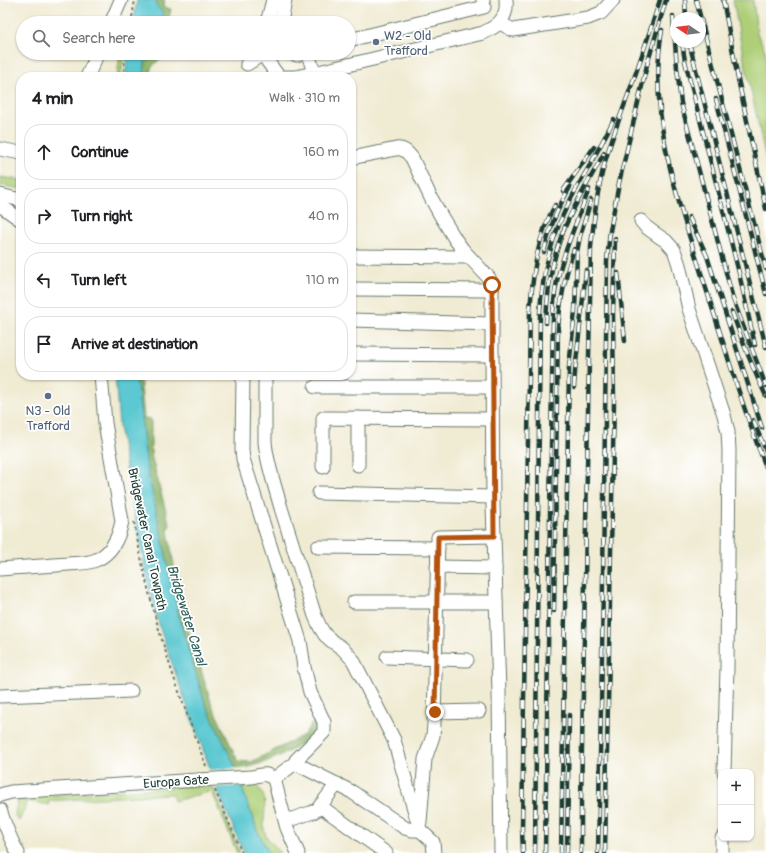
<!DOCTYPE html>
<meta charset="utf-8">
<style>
body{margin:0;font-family:Pangolin,sans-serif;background:#f2f2f2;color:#202124}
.controls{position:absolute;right:12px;bottom:12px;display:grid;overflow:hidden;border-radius:8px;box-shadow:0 1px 3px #0004}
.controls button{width:36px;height:36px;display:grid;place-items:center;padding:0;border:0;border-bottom:1px solid #e0e0e0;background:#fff;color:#202124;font:20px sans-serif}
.compass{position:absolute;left:670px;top:12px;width:36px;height:36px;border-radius:50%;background:#fff;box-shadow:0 1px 3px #0004;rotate:283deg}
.stop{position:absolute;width:12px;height:12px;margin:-9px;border:3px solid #b45309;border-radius:50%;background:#fff}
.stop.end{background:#b45309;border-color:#fff;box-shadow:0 1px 4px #0008}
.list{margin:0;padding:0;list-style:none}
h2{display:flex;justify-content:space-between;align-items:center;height:52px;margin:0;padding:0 16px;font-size:17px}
h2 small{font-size:13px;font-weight:400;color:#757577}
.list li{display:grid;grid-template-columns:26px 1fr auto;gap:12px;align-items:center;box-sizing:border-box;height:56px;margin:0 8px 8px;padding:0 8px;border:1px solid #e0e0e0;border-radius:16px}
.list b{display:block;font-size:15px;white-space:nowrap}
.list em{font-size:13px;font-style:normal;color:#757577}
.icon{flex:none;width:22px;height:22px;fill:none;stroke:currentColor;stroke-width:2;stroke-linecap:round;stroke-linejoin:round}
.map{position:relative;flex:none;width:766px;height:853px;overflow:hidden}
.search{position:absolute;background:#fff;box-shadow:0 1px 3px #0004;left:16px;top:16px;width:340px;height:44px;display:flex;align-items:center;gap:10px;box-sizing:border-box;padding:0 14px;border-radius:22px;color:#757577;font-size:15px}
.panel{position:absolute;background:#fff;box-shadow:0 1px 3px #0004;left:16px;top:72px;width:340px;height:308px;border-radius:16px}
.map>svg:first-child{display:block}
.green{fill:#aecf77;stroke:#668656}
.forest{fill:#8ab268;stroke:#54784e}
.water{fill:#5bc8d1;stroke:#3d8282}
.pier{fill:#f0ebd3}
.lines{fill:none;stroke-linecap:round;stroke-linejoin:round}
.minor-casing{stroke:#687a6c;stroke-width:15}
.path{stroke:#687a6c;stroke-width:2;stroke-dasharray:3 3;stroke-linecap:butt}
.minor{stroke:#fff;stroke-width:13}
.rail-casing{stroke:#1f3d34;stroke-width:4.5}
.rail{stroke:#fff;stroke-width:3;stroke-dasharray:9;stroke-linecap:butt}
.minor-bridge-casing{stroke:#687a6c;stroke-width:15;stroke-linecap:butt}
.minor-bridge{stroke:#fff;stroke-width:13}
.route{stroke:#b45309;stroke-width:5}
.service-dot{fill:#5c6f8a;stroke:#fff;stroke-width:1.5}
.labels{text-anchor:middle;stroke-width:3.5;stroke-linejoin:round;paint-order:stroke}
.service-label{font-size:13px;fill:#4e5e75;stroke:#fff;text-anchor:start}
.street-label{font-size:13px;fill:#1f3d34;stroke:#fff}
.water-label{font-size:14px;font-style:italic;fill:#2e605b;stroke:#fff}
</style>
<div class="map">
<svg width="766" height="853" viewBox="0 0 766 853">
<rect width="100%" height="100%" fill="#fff"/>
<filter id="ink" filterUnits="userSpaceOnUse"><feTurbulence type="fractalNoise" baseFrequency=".025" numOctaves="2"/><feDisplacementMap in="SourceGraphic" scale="8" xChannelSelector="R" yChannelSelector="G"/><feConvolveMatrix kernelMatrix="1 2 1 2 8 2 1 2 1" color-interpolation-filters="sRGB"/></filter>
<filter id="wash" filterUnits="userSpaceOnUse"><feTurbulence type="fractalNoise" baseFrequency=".012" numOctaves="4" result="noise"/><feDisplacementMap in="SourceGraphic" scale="16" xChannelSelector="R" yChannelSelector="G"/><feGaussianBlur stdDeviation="0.9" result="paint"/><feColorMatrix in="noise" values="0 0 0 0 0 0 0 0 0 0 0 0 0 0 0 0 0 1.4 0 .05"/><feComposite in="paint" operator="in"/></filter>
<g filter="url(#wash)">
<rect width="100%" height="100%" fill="#f0ebd3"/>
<g class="green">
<polygon points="733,0 753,0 757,33 765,50 766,55 766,159 743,54"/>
<polygon points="120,53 124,53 121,77 117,77"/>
<polygon points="0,177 21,180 21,189 0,185"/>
<polygon points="200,785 201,787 213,787 240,853 237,853 212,791 174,801 172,794 48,801 49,805 28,801 19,821 15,816 17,802 24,797"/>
<path d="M254,786C272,790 261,821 265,833C267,841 276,845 280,853H269L256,828L253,816L248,806L242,787Z"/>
</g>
<g class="forest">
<polygon points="157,0 165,0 163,7 171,9 168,23 161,23 163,13 156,5"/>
<polygon points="155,53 163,53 163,56 151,68 150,77 144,77 145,62 155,56"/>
<path d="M136,375H140L144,418L151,419V455L170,526L168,527V531L181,606L212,705L238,761L251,762L304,735L315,719L320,729C302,747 277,759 252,766C247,768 242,768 236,768L205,703L181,625L165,552L147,469Z"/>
</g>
<g class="water">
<polygon points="137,0 157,0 156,5 163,13 161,23 133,23"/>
<polygon points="128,53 155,53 155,56 145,62 144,77 125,77"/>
<polygon points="115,375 136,375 147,469 165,552 181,625 205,703 236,768 248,806 253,816 256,828 269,853 244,853 222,801 187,706 161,632 153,603 145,568 131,497 119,426"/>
</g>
<polygon class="pier" points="239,768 245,786 215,787 209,770"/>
</g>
<g filter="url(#ink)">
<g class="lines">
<g class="minor-casing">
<g id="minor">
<polyline points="111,23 121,0"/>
<polyline points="267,23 273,0"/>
<polyline points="281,23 285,0"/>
<polyline points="500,23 513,30 588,18 601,13 613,0"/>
<polyline points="349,40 484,7 483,0"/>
<polyline points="263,53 268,62 279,77"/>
<polyline points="290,53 297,55 303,53"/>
<polyline points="308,53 314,73"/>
<polyline points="247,64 263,54"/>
<polyline points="87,77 98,53"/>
<path d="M284,77H295L314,73L483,33C498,26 508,18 506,0"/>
<polyline points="0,149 21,153"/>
<path d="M351,158L396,149C404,148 407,152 412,158L431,198L441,216L455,239L463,250L489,278L492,285V355L493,505L499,692L501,853"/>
<polyline points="0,195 21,200"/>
<polyline points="0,203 4,208 21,220"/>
<polyline points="641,221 646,227 657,235 666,241 674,250 679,265 689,309 724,415 728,432 729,450 727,668 724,772"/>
<polyline points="351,256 469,257"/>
<polyline points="351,289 492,290"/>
<polyline points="351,320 492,324"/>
<polyline points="351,354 492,355"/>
<polyline points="243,375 242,450 243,459 300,641 304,667 310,692 324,722 324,732 296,760 295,763 274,779"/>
<path d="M265,375V442C267,464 275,486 281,508C292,544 304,580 315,616L320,627L325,635L333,642L342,648L353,660L394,740L420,830L433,842L434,853"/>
<polyline points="315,387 492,387"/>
<polyline points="358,465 358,418"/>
<polyline points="323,467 323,418 492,419"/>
<polyline points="319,493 493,497"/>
<polyline points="318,547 438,548"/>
<polyline points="437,567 495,568"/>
<path d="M0,569C23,567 45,566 68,564C77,563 87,564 96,560C112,553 119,537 122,521L105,423L101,375"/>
<polyline points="354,602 496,602"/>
<polyline points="387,657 467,660"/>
<polyline points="0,696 131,691"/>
<polyline points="435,712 479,711"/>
<polyline points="295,763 352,792 405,828 412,830 420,830"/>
<path d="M252,777C262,775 265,772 274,779L287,828L298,853"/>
<polyline points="0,795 11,792 198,780"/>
<polyline points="320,806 386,853"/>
<path d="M0,810C5,825 10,839 18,853"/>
<polyline points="286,821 313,812 318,809 337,784"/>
<polyline points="420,822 425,759 433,736 434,724 438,537 494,536"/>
<polyline points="722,853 722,838"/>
</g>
</g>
<g class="path">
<polyline points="131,23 135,0"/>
<polyline points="123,77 126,53"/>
<path d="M134,522C141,560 149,596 160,633C173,679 191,724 207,769"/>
<polyline points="215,790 242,853"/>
</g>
<use href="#minor" class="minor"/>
<g class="rail-casing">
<g id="rail">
<polyline points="685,0 686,18"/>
<polyline points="696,0 766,269"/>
<polyline points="723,0 738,79 766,209"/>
<polyline points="673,16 677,68 681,103 733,299 766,386"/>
<path d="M662,30C646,122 683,214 710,301C728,357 744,413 766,467"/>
<polyline points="682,42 685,61 739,273 755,345"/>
<polyline points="689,42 766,347"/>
<polyline points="716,99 766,294"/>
<polyline points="563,191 594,147"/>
<polyline points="689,217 707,256 762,428"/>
<path d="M544,252C549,229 558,207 570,187"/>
<polyline points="618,273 625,341"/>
<path d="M732,312C742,341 753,369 766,396"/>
<path d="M546,323C547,291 552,257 565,227C576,201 591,178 604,153"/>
<polyline points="574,387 575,372 586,270"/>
<polyline points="753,420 766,451"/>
<path d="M554,611L558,328C560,301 565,275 574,249"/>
<path d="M523,853L522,829L530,310C533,273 537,237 555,205"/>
<path d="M535,853L540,311C542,279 548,251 560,222C568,202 579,184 590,165C598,150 606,135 614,119"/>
<path d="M545,853L553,313C554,300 555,286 559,273C566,245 579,217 589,189"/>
<polyline points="561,853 569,367 575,311 577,252 580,236 591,200"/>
<polyline points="567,853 569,715"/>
<path d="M581,853V803L591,247C594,218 597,190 605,162C612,136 623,110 632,84C642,56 651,28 660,0"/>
<polyline points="598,853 602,657 607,261 610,231 619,183 647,65 666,0"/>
<polyline points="605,853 614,401 613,315 615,239"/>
</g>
</g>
<use href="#rail" class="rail"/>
<g class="minor-bridge-casing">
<polyline id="minor-bridge" points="198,780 252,777"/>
</g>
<use href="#minor-bridge" class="minor-bridge"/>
</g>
</g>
<g class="lines" filter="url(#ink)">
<polyline class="route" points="435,712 438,537 494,536 492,285"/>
</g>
<g class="service-dot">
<circle cx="376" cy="42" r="4"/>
<circle cx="48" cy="396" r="4"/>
</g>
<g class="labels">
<g class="service-label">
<text x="384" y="40">W2 - Old<tspan x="384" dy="15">Trafford</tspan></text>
<text x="48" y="415" text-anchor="middle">N3 - Old<tspan x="48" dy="15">Trafford</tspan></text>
</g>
<g class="street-label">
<text transform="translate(148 539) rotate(78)" y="5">Bridgewater Canal Towpath</text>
<text transform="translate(176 781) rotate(-4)" y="5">Europa Gate</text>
</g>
<g class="water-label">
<text transform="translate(187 615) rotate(73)" y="5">Bridgewater Canal</text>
</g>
</g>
</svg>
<div class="controls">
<button>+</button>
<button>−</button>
</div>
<svg class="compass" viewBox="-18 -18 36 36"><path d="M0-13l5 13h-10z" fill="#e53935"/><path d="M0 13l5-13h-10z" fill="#757577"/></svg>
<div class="stop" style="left:492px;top:285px"></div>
<div class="stop end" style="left:435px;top:712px"></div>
<div class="search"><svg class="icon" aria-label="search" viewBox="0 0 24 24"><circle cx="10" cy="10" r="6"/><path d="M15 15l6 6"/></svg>Search here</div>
<section class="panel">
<h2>4 min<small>Walk · 310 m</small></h2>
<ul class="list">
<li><svg class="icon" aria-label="ahead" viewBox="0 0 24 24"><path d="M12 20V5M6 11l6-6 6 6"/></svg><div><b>Continue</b></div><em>160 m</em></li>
<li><svg class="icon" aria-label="right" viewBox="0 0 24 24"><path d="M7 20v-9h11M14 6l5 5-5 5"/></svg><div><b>Turn right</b></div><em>40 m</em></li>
<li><svg class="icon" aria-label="left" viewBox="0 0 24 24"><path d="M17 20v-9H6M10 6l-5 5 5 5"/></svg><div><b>Turn left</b></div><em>110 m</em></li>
<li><svg class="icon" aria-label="arrive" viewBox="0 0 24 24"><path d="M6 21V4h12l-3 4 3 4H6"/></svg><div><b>Arrive at destination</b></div></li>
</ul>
</section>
</div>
